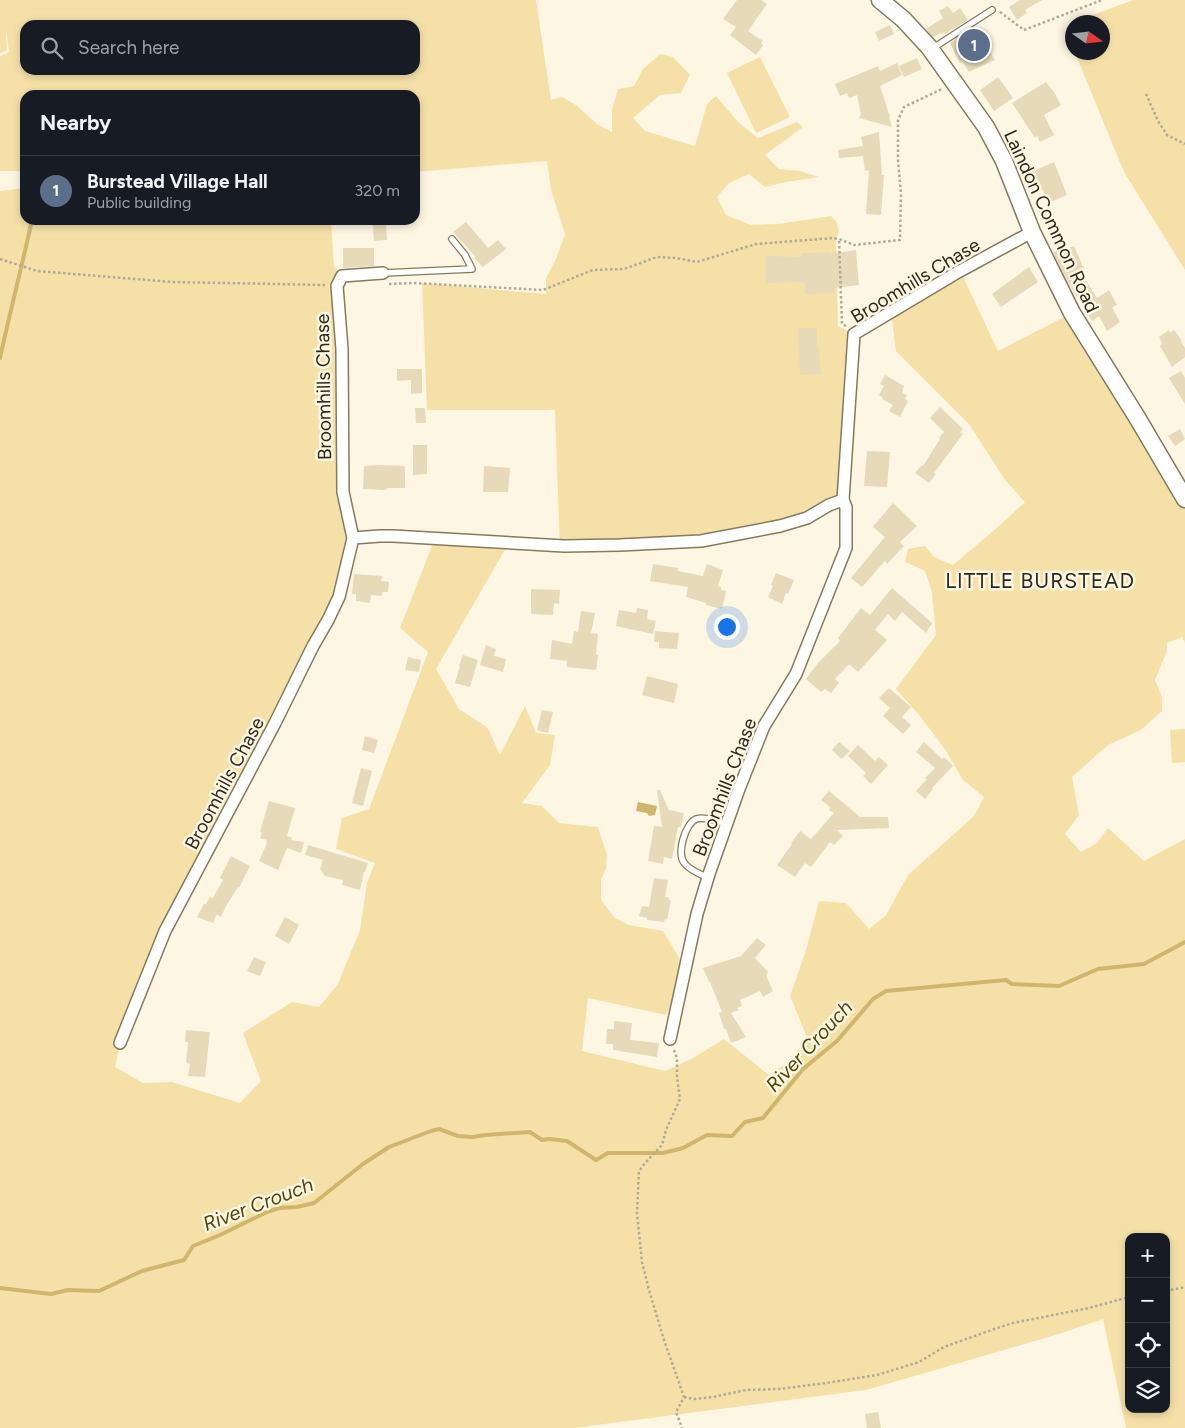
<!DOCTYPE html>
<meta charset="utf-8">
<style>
body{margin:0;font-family:Figtree,sans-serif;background:#20242c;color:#f1f3f6}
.controls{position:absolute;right:15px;bottom:15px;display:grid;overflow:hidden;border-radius:10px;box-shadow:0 2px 8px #0003}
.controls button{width:45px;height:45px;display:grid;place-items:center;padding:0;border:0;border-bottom:1px solid #363941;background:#171b24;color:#f1f3f6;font:25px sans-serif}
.compass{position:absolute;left:1065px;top:15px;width:45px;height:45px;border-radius:50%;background:#171b24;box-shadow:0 2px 8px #0003;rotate:104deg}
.you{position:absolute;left:726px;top:626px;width:18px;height:18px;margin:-12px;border:4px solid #fff;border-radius:50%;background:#1a73e8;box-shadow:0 0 0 8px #1a73e833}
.badge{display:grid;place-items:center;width:32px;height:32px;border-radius:50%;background:#7c3aed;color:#fff;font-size:16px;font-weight:700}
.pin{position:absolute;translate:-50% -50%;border:2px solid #fff;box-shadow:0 1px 5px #0006}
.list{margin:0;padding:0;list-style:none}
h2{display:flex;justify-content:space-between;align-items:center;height:65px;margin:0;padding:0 20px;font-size:21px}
h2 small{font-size:16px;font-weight:400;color:#9ea1a6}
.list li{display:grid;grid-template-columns:32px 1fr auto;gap:15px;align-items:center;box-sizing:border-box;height:70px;padding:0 20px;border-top:1px solid #363941}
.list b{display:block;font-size:19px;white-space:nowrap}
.list p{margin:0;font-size:16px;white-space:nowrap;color:#9ea1a6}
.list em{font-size:16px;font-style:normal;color:#9ea1a6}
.icon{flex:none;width:28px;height:28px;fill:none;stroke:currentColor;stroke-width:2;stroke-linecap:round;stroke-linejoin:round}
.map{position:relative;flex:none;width:1185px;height:1428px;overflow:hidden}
.search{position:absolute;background:#171b24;box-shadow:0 2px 8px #0003;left:20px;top:20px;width:400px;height:55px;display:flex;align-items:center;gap:12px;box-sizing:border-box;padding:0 18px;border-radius:15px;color:#9ea1a6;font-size:19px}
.panel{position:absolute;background:#171b24;box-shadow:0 2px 8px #0003;left:20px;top:90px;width:400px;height:135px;border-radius:15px}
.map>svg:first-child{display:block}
.green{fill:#f5e1a8;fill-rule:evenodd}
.water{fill:#d0b66c}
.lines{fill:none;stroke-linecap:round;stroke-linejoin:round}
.stream{stroke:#d0b66c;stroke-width:4}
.building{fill:#e6dab9}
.lane-casing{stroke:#857b5c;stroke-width:8}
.street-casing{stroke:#857b5c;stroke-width:14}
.secondary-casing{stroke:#857b5c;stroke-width:19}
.path{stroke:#afa998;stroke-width:2.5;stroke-dasharray:2.5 2.5;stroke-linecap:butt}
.lane{stroke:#fff;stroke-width:5.5}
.street{stroke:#fff;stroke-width:11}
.secondary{stroke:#fff;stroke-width:16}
.labels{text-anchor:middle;stroke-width:5;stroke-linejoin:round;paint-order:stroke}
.street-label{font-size:19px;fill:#2d291c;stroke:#fdf6e2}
.water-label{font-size:20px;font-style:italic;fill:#564508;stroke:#fdf6e2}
.quarter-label{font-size:21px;letter-spacing:1px;fill:#2d291c;stroke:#fdf6e2}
</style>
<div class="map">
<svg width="1185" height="1428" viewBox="0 0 1185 1428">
<rect width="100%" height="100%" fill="#fdf6e2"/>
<g class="green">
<path d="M0,0H536L551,100L562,97L576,105L597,124L612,132V109L618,89L634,86L643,69L660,54L673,57L690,75L681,93L660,95L633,118L645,131L695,146L707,104L716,96L738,122L758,138L797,122L803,127L765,155L779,169L800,171L819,177L786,182L765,187L749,174L729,183L717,197L726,215L751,225L779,224L831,216L837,223L839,232L836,239L838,326L854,334L843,500L807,518L701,541L560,550L555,410H427L422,283L546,294V278L556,259L565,234L551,190L547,161L415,172V95H25V171H0V56L9,52L6,30L7,50L0,53ZM25,25H415V70H25Z"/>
<polygon points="1133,0 1185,0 1185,270 1124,172 1075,53 1102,52 1102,22 1074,22"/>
<polygon points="760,57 790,117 756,133 727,73"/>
<path d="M25,188V220H26L25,230L27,220H331L334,266L342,276L343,286V492L353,538L345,546L336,589L331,605L195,877L120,1043L115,1067L143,1083L172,1082L240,1103L261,1081L243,1033L292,1002L319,1007L338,984L360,930L367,883L375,863L336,849L342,818L369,809L428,652L400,628L435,538L509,543L436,669L459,709L488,728L500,755L525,706L536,733L555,735L550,765L522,803L542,806L559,823L598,827L607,855L606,869L601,879V900L615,918L629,925L663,931L686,969L666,1015L588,998L582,1051L665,1071L693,1058L724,1039L769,1075L789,1061L809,1042L790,996L806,950L819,901L846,903L869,929L886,915L908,875L974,816L984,797L963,780L946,751L920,716L896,689L936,635L932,592L925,571L905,562L908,549L925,546L934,557L953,565L999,526L1025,502L1005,480L969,424L896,351L890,306L958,266L998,351L1072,313L1185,500V643L1182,637L1167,643V651L1155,680L1162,697V711L1141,730L1108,745L1072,777L1079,815L1065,834L1081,852L1097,843L1108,828L1144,861L1185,839V1428H1126L1103,1319L1059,1334L866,1390L574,1428H0V191ZM1129,1237H1166V1409H1129Z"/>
<polygon points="1185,729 1185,762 1172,763 1170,730"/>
</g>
<polygon class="water" points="638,802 657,806 655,815 649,816 647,813 636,811"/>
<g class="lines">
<g class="stream">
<path d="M0,358C10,312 22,266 32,220"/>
<polyline points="0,1288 51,1294 68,1290 99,1291 142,1271 184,1260 193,1246 220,1235 267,1212 279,1208 297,1207 314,1203 363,1164 389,1147 431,1131 439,1129 458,1136 472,1137 485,1135 530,1132 542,1140 549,1139 567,1141 596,1160 608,1153 663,1153 683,1148 707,1135 732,1136 745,1122 763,1118 803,1069 837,1041 873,999 886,991 1006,980 1012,984 1059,986 1098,969 1144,964 1185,942"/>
</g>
</g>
<g class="building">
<polygon points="737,0 761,0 767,4 748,31 763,41 761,43 763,45 756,55 730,35 736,27 723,19"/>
<polygon points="1020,0 1042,0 1025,10 1027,13 1017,20 1009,7"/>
<polygon points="948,6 953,13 960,8 968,20 945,34 944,32 941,34 941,33 933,37 926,29 943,18 939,11"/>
<polygon points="890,25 894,34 879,41 875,32"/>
<polygon points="972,28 975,32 978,31 995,60 969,72 962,61 960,63 950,43"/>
<polygon points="917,58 922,69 904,77 899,66"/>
<polygon points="897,63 902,75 880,86 890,117 889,117 892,127 859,118 861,114 857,95 849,98 847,93 840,96 835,84 878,66 880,71"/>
<polygon points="998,77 1013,98 994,111 980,90"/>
<polygon points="1046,82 1054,92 1061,105 1044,115 1054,135 1040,142 1037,136 1035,138 1012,103"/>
<polygon points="879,132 882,175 884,175 881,215 866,214 869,170 865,171 863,156 839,158 838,150 863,146 861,137"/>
<polygon points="1054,162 1067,195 1048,203 1043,190 1039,191 1031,172"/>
<polygon points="466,222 488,248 498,240 506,249 483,267 474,258 476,257 453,232"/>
<polygon points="373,225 386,225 387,240 374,241"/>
<polygon points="1074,246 1084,269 1080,271 1097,298 1109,290 1117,305 1112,307 1120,322 1107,331 1099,316 1092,321 1066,279 1053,253 1064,247 1064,248 1068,247 1069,248"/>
<polygon points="343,248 374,248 374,266 343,268"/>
<polygon points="856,250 859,285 834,288 834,293 805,295 805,283 803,282 766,283 765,256 802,257 802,253 830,252 830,254"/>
<polygon points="1029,267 1038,282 1001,307 992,294"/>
<polygon points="798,328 817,328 817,349 819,349 821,374 800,375"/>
<polygon points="1169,330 1170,333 1174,330 1182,341 1181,342 1185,348 1185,357 1172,367 1160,346 1162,343 1159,337"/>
<polygon points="397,369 422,369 422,393 411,394 411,380 397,381"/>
<polygon points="1181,371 1185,378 1185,404 1169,378"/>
<polygon points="885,375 904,386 902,393 907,395 905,399 908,401 900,417 889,411 893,405 882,399 883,398 879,395 884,386 880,384"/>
<polygon points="940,407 963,429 960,432 963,434 934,473 936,474 929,483 915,473 922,465 923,466 940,439 939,438 944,432 930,418"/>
<polygon points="415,408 425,408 426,423 416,423"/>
<polygon points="1180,429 1185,439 1175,446 1168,436"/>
<polygon points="413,445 427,445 427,474 413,475"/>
<polygon points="867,451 890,452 887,487 864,486"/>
<polygon points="379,465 405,466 405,488 387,488 386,490 363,489 364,466"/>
<polygon points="484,466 510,468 508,492 483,492"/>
<polygon points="893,503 917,526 900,542 904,546 887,564 885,561 862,587 851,578 885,537 873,527"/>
<polygon points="653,564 678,568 678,571 703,576 707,564 723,570 718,586 721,587 721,590 726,591 722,609 706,605 706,603 686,597 688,587 650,581"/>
<polygon points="776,573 794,580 788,594 786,593 782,604 768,597 773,586 771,585"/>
<polygon points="354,574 382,576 381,581 389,582 388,592 382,592 382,596 371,595 370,603 356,601 356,594 352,594"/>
<polygon points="892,588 932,623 926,633 902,612 895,621 888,614 875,630 887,640 858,672 849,664 835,679 839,683 831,693 825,689 821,692 806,679 818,663 840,641 838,638 861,608 870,615"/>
<polygon points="531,589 560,590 559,604 554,603 553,615 531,614"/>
<polygon points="637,608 648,610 647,619 656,621 653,634 616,626 619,610 636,613"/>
<polygon points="581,611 595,613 591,633 598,634 596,655 598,655 596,670 567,667 567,661 550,659 552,640 572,644 574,631 578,632"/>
<polygon points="655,631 679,633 677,649 659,648 659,642 654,642"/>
<polygon points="486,645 496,649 494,656 506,659 503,672 480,665"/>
<polygon points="463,655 478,660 470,687 455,683 460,666 459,666"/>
<polygon points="408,657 421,660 419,672 405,670"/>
<polygon points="647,676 678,684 674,703 642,695"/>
<polygon points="889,688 911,707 902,717 911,725 903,734 883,716 890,708 879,698"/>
<polygon points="542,710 553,712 548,733 537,730"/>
<polygon points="365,736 378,740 374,753 362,750"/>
<polygon points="839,742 850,751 841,759 832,750"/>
<polygon points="924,742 942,759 944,757 953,766 932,788 933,789 925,799 916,791 927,779 925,778 935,768 916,752"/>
<polygon points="858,745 875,761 879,757 888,765 871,784 863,776 866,773 848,756"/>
<polygon points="361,768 372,771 363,806 352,803"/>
<polygon points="657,790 660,790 669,810 684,813 681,827 678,827 672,859 664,857 663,864 648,861 654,826 662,827"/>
<polygon points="829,791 860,817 888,817 889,828 837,830 843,836 834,845 830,842 811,867 805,863 795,877 777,865 792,844 791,843 800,831 811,839 834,813 829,810 830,807 821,800"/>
<polygon points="269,801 295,808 287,836 292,838 291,840 304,842 301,853 287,848 278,870 259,861 267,843 266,842 267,840 260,838 262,833 260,832"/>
<polygon points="308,845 368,863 365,872 364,872 360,890 342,885 343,880 325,876 320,869 323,860 305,855"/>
<polygon points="231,856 250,866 239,888 238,887 226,906 221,917 217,914 213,923 197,917 204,904 206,904 210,897 213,898 223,880 220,878"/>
<polygon points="654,878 668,880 665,897 670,898 669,900 671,900 667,920 665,919 664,922 647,920 647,918 639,916 642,906 649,907"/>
<polygon points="285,917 299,925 289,944 275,936"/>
<polygon points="757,938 766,945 755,958 768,972 766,975 773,991 763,997 760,991 740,1000 742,1006 737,1008 739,1010 731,1013 746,1037 731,1043 726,1029 724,1029 719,1013 722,1012 710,982 709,982 703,968 741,956"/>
<polygon points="254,957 266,962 260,976 247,971"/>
<polygon points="614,1021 632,1023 630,1040 659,1043 657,1057 613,1050 613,1044 606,1044 607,1029 614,1029"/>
<polygon points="186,1030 210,1032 205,1077 188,1076 190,1064 186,1063 188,1042 185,1042"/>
<polygon points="878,1412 881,1428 867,1428 865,1414"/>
</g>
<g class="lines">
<g class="lane-casing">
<g id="lane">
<polyline points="933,48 992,10"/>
<polyline points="383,273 472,269 465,255 452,239"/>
<path d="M708,878C700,874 690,870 685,864C676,854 685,824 696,819C705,816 719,822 727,824"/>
</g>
</g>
<g class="street-casing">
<g id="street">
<polyline points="353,538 343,492 342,349 337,286 342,276 383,273"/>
<polyline points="670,1039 697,914 709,874 739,789 764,726 796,674 846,548 846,507 843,500 854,334 958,272 1032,232"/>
<polyline points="120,1043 165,931 275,723 313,646 328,620 339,597 353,538 380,536 393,536 564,546 620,545 701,541 780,526 807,518 829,505 843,500"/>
</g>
</g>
<g class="secondary-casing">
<polyline id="secondary" points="880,0 903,19 929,47 986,127 1004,161 1032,232 1072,313 1138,419 1185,499"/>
</g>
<g class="path">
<polyline points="1000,12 1024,30 1102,0"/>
<polyline points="1146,94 1158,121 1167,135 1185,144"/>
<polyline points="0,259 37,271 172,282 326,285"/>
<polyline points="389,284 414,283 543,290 593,270 624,269 657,257 676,258 697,262 756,244 833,238 839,239"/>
<polyline points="846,326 842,324 839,239 854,245 900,240 901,194 898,160 898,120 904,107 942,89"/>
<polyline points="674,1050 677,1058 677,1077 680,1099 666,1130 662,1145 646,1162 639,1171 637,1213 642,1262 649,1290 664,1340 684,1397 676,1412 682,1428"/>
<polyline points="1166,1291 1185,1287"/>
<polyline points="684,1397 694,1399 713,1397 746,1390 779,1389 826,1383 877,1375 919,1362 944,1347 997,1328 1013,1323 1089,1308 1129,1297"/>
</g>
<use href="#lane" class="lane"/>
<use href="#street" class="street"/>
<use href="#secondary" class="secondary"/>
</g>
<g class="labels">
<g class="street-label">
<text transform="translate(1052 221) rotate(65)" y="7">Laindon Common Road</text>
<text transform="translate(915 280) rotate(-31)" y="7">Broomhills Chase</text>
<text transform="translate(323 387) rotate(-91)" y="7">Broomhills Chase</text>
<text transform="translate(224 783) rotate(-62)" y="7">Broomhills Chase</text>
<text transform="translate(724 787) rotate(-69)" y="7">Broomhills Chase</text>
</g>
<g class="water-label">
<text transform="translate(809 1046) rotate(-47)" y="7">River Crouch</text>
<text transform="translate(258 1204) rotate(-21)" y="7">River Crouch</text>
</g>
<g class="quarter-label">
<text x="1040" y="588">LITTLE BURSTEAD</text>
</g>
</g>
</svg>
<div class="controls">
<button>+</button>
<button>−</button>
<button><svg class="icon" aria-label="locate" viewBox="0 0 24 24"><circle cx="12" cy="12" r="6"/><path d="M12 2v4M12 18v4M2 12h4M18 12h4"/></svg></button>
<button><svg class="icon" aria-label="layers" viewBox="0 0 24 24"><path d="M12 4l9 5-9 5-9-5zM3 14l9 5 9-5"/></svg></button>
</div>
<svg class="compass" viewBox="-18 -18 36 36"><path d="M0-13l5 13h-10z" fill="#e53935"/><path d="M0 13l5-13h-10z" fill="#9ea1a6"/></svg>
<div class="you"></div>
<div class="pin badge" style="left:974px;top:45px;background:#5c6f8a">1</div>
<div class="search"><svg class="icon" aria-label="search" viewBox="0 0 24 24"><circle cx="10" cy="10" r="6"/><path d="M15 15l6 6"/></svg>Search here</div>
<section class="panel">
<h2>Nearby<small></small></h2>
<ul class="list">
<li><span class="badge" style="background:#5c6f8a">1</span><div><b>Burstead Village Hall</b><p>Public building</p></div><em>320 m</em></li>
</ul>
</section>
</div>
